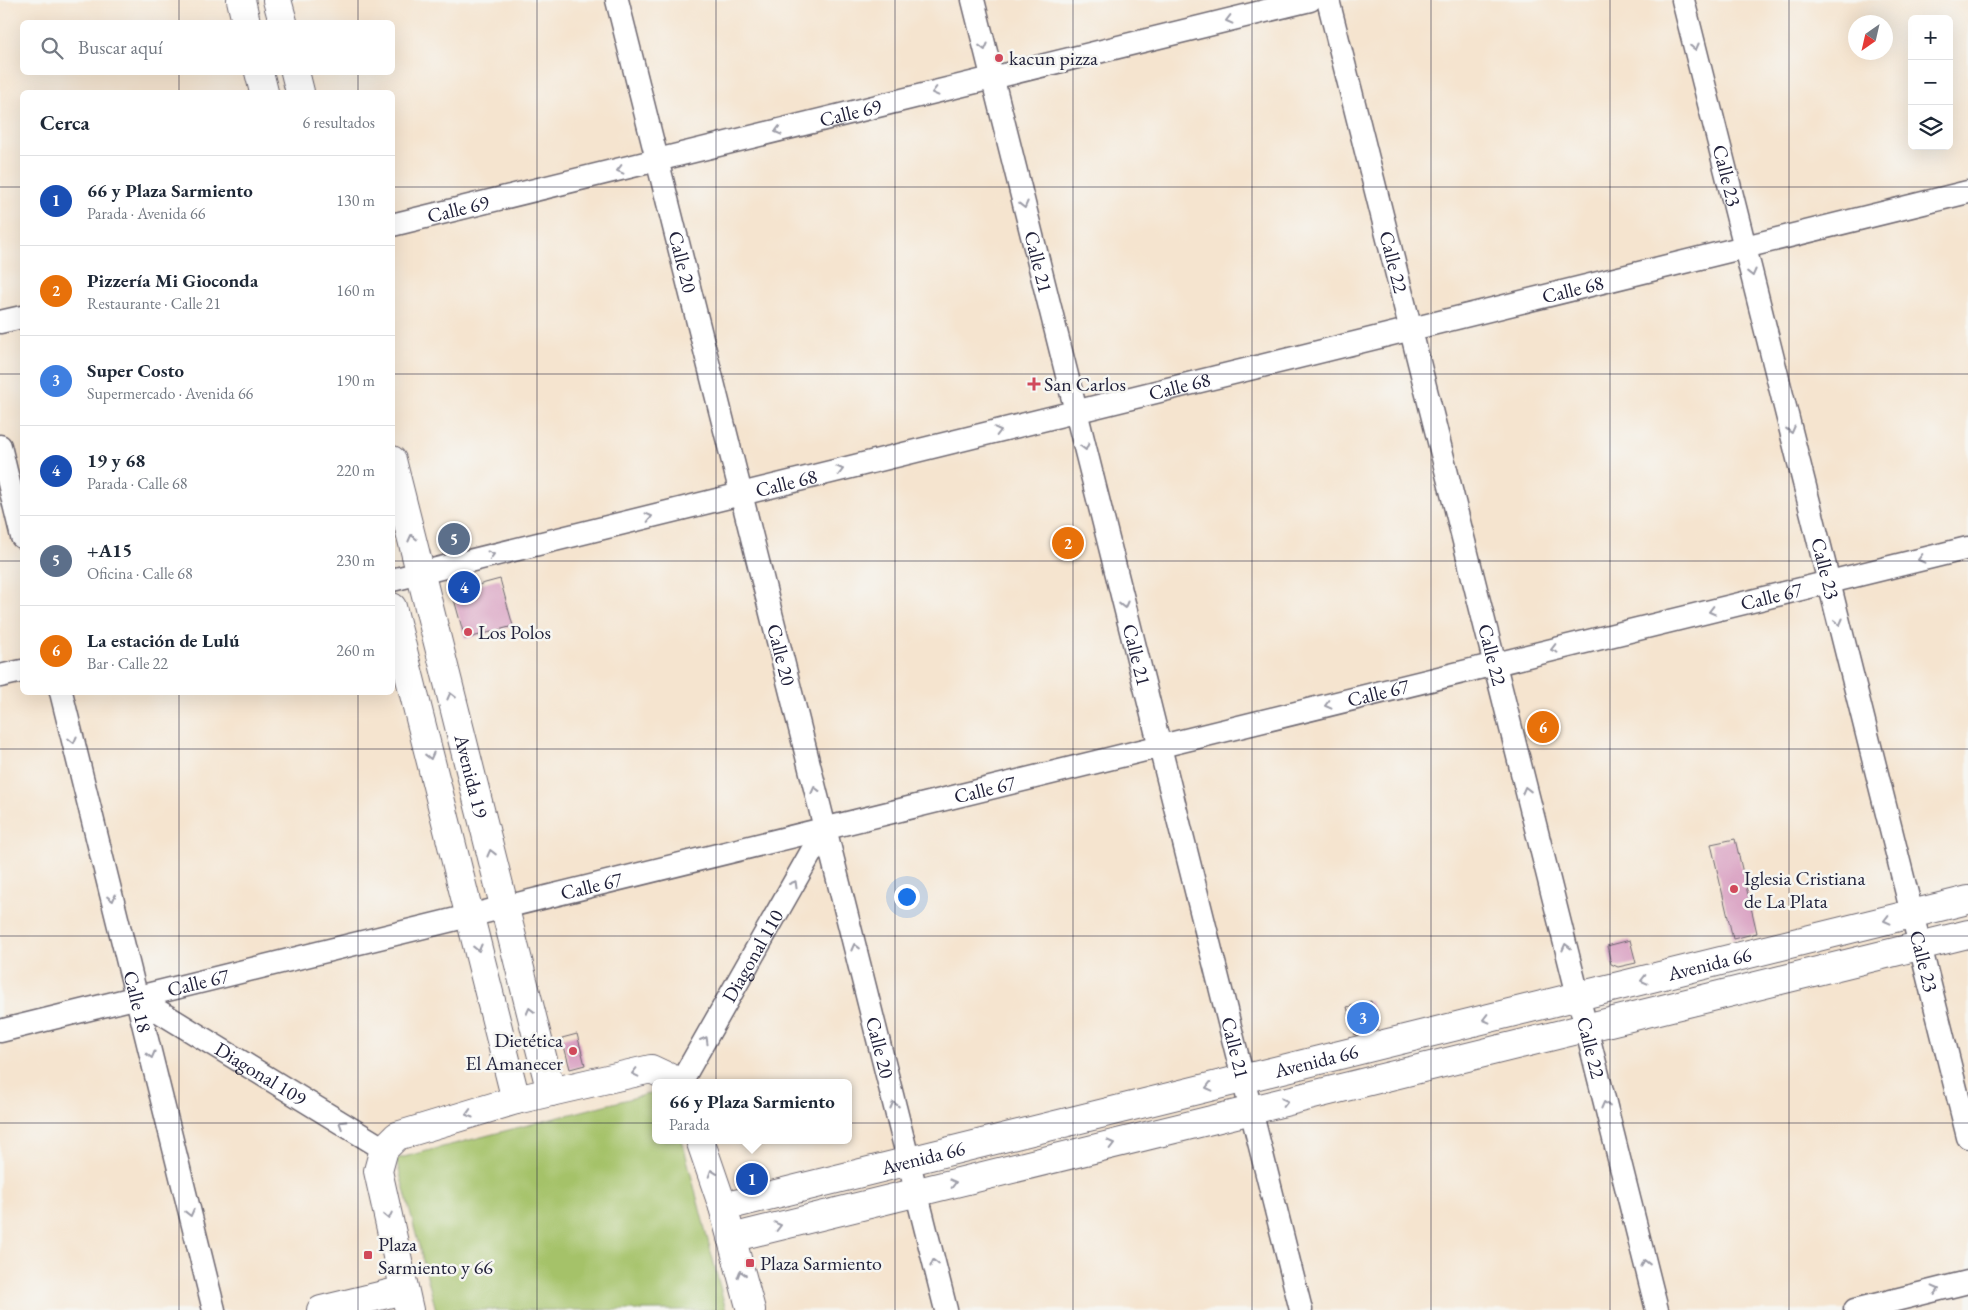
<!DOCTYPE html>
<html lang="es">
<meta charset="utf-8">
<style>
body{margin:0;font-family:"EB Garamond",serif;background:#f2f2f3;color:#1f2937}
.controls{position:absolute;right:15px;top:15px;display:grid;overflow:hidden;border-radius:8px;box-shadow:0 5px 20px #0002}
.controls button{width:45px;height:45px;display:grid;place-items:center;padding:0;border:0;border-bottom:1px solid #e0e1e3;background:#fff;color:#1f2937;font:25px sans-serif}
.compass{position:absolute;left:1848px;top:15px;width:45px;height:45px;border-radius:50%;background:#fff;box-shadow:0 5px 20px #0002;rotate:214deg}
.you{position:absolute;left:906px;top:896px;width:18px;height:18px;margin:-12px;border:4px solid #fff;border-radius:50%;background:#1a73e8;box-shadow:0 0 0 8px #1a73e833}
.badge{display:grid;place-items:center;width:32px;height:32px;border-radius:50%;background:#0b8043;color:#fff;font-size:16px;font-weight:700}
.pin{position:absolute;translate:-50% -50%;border:2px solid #fff;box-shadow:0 1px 5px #0006}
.popup{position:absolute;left:652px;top:1079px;width:200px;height:65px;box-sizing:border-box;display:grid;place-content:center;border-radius:8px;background:#fff;filter:drop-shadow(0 1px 4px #0005);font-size:16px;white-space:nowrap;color:#747a83}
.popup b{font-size:19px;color:#1f2937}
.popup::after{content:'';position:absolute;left:50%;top:100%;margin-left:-10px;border:10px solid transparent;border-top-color:#fff}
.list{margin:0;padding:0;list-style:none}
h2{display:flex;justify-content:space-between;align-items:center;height:65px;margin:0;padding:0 20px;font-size:21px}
h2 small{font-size:16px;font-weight:400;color:#747a83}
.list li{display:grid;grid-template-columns:32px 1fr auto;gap:15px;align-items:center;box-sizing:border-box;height:90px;padding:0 20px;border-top:1px solid #e0e1e3}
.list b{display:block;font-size:19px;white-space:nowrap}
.list p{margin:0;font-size:16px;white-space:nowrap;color:#747a83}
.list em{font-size:16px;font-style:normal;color:#747a83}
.icon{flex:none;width:28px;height:28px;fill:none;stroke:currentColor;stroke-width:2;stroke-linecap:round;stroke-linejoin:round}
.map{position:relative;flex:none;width:1968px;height:1310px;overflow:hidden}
.search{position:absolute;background:#fff;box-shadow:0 5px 20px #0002;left:20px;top:20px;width:375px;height:55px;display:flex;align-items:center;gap:12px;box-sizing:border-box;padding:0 18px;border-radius:8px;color:#747a83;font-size:19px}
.panel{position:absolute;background:#fff;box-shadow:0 5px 20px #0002;left:20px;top:90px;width:375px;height:605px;border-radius:8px}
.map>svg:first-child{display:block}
.green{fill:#a5c269;stroke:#647252}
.building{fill:#d89dc0}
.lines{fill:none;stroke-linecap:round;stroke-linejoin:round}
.minor-casing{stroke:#6c666f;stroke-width:25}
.major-casing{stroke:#6c666f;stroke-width:30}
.minor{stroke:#fff;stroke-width:22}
.major{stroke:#fff;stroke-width:28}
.oneway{stroke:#9c9ca7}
.grid{fill:none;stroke:#22223b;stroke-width:1;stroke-opacity:0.55}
.poi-dot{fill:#d1495b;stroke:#f6f6f2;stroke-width:2}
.labels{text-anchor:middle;stroke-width:5;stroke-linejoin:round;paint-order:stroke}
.poi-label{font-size:20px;fill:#22223b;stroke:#f6f6f2;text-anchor:start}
.street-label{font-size:20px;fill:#22223b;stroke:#f6f6f2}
</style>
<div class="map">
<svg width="1968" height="1310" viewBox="0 0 1968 1310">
<rect width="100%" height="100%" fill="#f6f6f2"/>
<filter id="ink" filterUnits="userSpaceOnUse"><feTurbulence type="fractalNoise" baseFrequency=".02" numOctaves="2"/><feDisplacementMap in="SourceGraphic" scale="10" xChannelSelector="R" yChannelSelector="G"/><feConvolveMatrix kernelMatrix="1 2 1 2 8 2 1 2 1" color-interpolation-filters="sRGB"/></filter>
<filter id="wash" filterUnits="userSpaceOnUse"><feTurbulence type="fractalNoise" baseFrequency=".0096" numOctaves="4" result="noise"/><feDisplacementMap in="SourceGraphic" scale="20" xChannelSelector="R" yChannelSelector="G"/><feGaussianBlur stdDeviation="1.12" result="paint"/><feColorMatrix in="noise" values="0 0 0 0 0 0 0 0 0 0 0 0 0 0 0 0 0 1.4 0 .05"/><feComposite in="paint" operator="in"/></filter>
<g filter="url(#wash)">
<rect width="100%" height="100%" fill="#f5e4cf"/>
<polygon class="green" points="656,1092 656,1140 682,1140 726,1310 436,1310 396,1159"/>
<g id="blocks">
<g class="building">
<polygon points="466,530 469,541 444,545 439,537"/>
<polygon points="500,579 513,626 465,639 452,592"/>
<polygon points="1735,839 1757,933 1733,939 1711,844"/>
<polygon points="1630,940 1636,963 1618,967 1611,964 1607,946"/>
<polygon points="1371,1001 1378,1029 1355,1035 1347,1007"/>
<polygon points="577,1034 585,1065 570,1069 562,1038"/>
</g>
</g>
</g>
<g filter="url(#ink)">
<use href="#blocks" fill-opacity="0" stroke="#6c666f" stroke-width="1"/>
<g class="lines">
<g class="minor-casing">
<g id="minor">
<path id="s1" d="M617,0L946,1310"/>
<path id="s2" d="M973,0L1301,1310"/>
<path id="s3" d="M1328,0L1657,1310"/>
<path id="s4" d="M1683,0L1968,1137"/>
<path id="s5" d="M392,225L1310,0"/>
<polyline points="0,322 22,317"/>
<polyline points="0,446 22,537"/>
<path id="s6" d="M392,580L1968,192"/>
<polyline points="0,676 22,671"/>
<path id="s7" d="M61,692L214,1310"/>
<path id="s8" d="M137,998L384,1149"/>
<path id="s9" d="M0,1031L1968,548"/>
<path id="s10" d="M681,1082L825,828"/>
<polyline points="1855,1310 1968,1282"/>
</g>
</g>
<g class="major-casing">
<g id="major">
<polyline points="241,0 246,22"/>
<polyline points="277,0 283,22"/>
<polyline points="259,72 264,92"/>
<polyline points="295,72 300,92"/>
<path id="s11" d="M392,460L551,1092"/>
<polyline points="392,607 516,1100"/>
<polyline points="700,1140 723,1207 751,1310"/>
<path id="s12" d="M723,1207L1968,900"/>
<polyline points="731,1238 1968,934"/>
<polyline points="321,1310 404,1290"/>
<polyline points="409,1310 378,1171 384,1149 397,1136 516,1100 651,1069 681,1083"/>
</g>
</g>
<use href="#minor" class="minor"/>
<use href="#major" class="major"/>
</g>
<defs><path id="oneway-chevron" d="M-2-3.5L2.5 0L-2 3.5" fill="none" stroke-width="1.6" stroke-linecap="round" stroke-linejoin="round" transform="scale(1.25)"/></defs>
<g class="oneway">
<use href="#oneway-chevron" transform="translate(1229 20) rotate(166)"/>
<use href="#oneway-chevron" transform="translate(984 47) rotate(76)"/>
<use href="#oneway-chevron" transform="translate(1695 47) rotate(76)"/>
<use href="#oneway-chevron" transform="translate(935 92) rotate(166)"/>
<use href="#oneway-chevron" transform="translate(778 131) rotate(166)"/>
<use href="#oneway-chevron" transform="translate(620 170) rotate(166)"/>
<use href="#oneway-chevron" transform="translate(1024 205) rotate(76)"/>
<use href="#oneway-chevron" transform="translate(1752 273) rotate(76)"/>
<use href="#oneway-chevron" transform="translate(1791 430) rotate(76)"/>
<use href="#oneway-chevron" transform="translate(998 431) rotate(-14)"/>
<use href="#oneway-chevron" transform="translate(1085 447) rotate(76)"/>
<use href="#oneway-chevron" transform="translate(840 470) rotate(-14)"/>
<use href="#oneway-chevron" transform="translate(649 517) rotate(-14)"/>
<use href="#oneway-chevron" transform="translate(412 538) rotate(-104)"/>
<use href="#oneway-chevron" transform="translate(491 555) rotate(-14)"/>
<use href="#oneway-chevron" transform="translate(1921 559) rotate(166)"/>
<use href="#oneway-chevron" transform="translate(1124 605) rotate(76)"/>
<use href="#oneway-chevron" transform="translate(1712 611) rotate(166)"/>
<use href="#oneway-chevron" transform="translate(1839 622) rotate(76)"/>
<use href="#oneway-chevron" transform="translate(1554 649) rotate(166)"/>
<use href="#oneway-chevron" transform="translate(451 696) rotate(-104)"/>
<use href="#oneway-chevron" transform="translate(1328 705) rotate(166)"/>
<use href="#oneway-chevron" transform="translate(73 740) rotate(76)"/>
<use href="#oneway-chevron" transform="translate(430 756) rotate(76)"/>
<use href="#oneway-chevron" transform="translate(815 790) rotate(-104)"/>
<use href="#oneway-chevron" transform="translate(1526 790) rotate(-104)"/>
<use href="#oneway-chevron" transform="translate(491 853) rotate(-104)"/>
<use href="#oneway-chevron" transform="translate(794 884) rotate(-60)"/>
<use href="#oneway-chevron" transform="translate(112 898) rotate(76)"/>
<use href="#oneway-chevron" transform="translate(1887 920) rotate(166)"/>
<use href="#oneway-chevron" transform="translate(855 947) rotate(-104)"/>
<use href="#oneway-chevron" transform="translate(1566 947) rotate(-104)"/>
<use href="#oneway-chevron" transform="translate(478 948) rotate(76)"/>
<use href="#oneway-chevron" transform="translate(1644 980) rotate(166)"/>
<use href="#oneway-chevron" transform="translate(530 1011) rotate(-104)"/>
<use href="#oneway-chevron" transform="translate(1486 1019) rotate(166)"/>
<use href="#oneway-chevron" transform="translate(705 1040) rotate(-60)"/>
<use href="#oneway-chevron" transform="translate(151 1055) rotate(76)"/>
<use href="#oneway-chevron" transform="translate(635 1073) rotate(167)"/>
<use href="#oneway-chevron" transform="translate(1209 1087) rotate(166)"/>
<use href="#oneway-chevron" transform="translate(1285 1102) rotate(-14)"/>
<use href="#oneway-chevron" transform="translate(894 1105) rotate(-104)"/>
<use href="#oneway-chevron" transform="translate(1605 1105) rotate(-104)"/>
<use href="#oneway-chevron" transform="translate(469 1114) rotate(164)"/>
<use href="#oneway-chevron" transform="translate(342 1124) rotate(-148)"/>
<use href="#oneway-chevron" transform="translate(1111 1144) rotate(-14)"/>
<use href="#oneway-chevron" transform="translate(712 1173) rotate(-109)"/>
<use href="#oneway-chevron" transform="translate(953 1183) rotate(-14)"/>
<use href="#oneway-chevron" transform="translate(190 1213) rotate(76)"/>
<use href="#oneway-chevron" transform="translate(388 1216) rotate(78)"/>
<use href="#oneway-chevron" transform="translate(778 1226) rotate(-14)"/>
<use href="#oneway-chevron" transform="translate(934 1263) rotate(-104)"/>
<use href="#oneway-chevron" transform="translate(1645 1263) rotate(-104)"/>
<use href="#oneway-chevron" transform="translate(741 1274) rotate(-106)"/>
<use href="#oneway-chevron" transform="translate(1936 1290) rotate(-14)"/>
</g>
</g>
<path class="grid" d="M179,0V22M358,0V22M537,0V1310M716,0V1310M895,0V1310M1073,0V1310M1252,0V1310M1431,0V1310M1610,0V1310M1789,0V1310M179,72V92M358,72V92M0,187H22M392,187H1968M0,374H22M392,374H1968M0,561H22M392,561H1968M179,692V1310M358,692V1310M0,749H1968M0,936H1968M0,1123H1968"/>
<g class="poi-dot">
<circle cx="999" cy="58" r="5"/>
<path d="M1031.5 376.5h5v5h5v5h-5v5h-5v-5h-5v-5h5z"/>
<circle cx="468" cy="632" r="5"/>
<circle cx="1734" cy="889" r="5"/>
<circle cx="573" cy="1051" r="5"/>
<rect x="363" y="1250" width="10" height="10" rx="2.5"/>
<rect x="745" y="1258" width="10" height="10" rx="2.5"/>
</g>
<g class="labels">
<g class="poi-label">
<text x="1009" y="65">kacun pizza</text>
<text x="1044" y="391">San Carlos</text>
<text x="478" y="639">Los Polos</text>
<text x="1744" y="885">Iglesia Cristiana<tspan x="1744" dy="23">de La Plata</tspan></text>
<text x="563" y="1047" text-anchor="end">Dietética<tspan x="563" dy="23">El Amanecer</tspan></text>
<text x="378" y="1251">Plaza<tspan x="378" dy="23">Sarmiento y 66</tspan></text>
<text x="760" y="1270">Plaza Sarmiento</text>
</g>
<g class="street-label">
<text dy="7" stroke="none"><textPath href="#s5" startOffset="472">Calle 69</textPath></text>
<text dy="7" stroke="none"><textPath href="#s4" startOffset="181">Calle 23</textPath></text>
<text dy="7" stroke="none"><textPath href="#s5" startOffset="68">Calle 69</textPath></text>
<text dy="7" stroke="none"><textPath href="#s1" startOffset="270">Calle 20</textPath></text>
<text dy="7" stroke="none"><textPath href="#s2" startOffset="270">Calle 21</textPath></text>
<text dy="7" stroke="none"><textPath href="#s3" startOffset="270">Calle 22</textPath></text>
<text dy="7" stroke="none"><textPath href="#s6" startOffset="1216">Calle 68</textPath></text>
<text dy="7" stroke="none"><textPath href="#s6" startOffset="811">Calle 68</textPath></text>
<text dy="7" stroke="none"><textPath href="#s6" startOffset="406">Calle 68</textPath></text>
<text dy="7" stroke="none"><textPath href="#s4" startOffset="586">Calle 23</textPath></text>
<text dy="7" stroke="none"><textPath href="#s9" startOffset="1824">Calle 67</textPath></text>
<text dy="7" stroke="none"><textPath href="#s1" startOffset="675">Calle 20</textPath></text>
<text dy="7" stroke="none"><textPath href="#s2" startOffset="675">Calle 21</textPath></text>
<text dy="7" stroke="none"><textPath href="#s3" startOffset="675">Calle 22</textPath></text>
<text dy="7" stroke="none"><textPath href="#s9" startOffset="1419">Calle 67</textPath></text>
<text dy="7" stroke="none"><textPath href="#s11" startOffset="326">Avenida 19</textPath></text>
<text dy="7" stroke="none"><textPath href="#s9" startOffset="1014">Calle 67</textPath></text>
<text dy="7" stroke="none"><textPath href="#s9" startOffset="609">Calle 67</textPath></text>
<text dy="7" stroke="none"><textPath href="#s10" startOffset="145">Diagonal 110</textPath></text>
<text dy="7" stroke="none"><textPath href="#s4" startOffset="991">Calle 23</textPath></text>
<text dy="7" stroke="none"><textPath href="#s12" startOffset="1016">Avenida 66</textPath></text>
<text dy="7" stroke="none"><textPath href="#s9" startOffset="204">Calle 67</textPath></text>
<text dy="7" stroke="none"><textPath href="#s7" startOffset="319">Calle 18</textPath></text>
<text dy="7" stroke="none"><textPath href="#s1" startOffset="1080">Calle 20</textPath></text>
<text dy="7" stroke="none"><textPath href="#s2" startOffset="1080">Calle 21</textPath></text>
<text dy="7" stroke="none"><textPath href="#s3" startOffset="1080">Calle 22</textPath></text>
<text dy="7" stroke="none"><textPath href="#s12" startOffset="611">Avenida 66</textPath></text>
<text dy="7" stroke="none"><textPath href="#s8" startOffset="145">Diagonal 109</textPath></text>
<text dy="7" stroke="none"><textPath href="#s12" startOffset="206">Avenida 66</textPath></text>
</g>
</g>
</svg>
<div class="controls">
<button>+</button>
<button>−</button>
<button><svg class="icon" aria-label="layers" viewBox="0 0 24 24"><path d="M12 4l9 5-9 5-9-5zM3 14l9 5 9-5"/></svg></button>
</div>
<svg class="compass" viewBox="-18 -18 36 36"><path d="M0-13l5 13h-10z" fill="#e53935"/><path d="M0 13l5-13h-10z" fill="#747a83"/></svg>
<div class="you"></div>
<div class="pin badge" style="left:752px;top:1179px;background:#1a4fb4">1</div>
<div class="popup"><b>66 y Plaza Sarmiento</b>Parada</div>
<div class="pin badge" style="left:1068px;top:543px;background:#e8710a">2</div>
<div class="pin badge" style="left:1363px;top:1018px;background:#3f7fe0">3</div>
<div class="pin badge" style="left:464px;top:587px;background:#1a4fb4">4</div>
<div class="pin badge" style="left:454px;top:539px;background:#5c6f8a">5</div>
<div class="pin badge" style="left:1543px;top:727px;background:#e8710a">6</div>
<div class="search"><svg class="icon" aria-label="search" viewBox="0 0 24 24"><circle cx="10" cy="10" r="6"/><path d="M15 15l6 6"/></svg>Buscar aquí</div>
<section class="panel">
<h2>Cerca<small>6 resultados</small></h2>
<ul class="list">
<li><span class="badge" style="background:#1a4fb4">1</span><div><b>66 y Plaza Sarmiento</b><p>Parada · Avenida 66</p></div><em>130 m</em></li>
<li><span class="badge" style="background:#e8710a">2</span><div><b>Pizzería Mi Gioconda</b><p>Restaurante · Calle 21</p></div><em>160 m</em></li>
<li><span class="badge" style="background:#3f7fe0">3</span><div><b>Super Costo</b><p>Supermercado · Avenida 66</p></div><em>190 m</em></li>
<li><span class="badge" style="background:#1a4fb4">4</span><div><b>19 y 68</b><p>Parada · Calle 68</p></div><em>220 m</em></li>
<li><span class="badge" style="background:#5c6f8a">5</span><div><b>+A15</b><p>Oficina · Calle 68</p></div><em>230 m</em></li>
<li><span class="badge" style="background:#e8710a">6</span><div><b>La estación de Lulú</b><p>Bar · Calle 22</p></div><em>260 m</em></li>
</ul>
</section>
</div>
